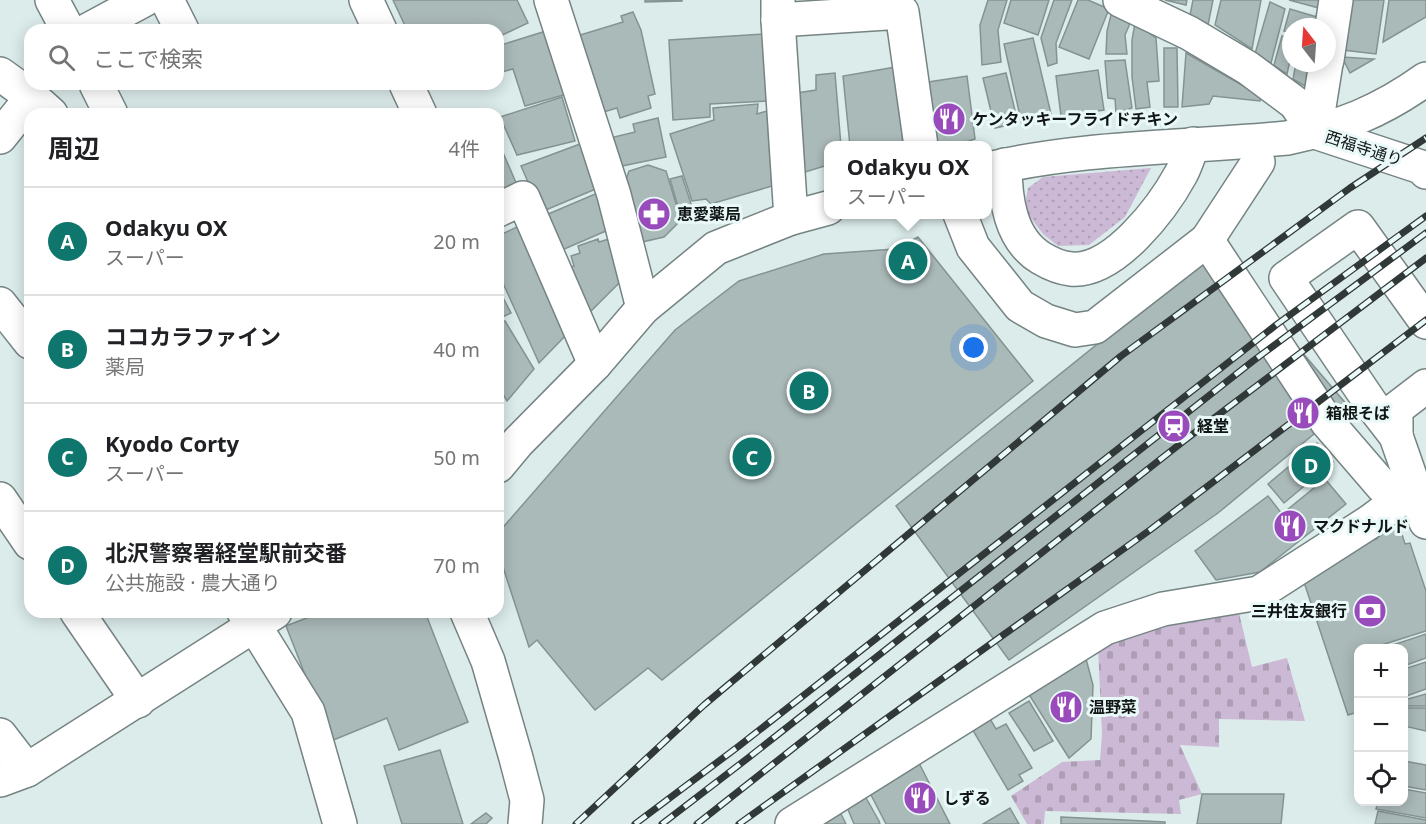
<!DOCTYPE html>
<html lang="ja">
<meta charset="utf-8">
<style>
body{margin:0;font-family:"Noto Sans","Noto Sans JP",sans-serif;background:#f2f2f2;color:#202124}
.controls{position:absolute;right:18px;bottom:18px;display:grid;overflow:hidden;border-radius:12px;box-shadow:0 3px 15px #0003}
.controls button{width:54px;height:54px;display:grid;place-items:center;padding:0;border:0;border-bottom:2px solid #e0e0e0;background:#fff;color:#202124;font:30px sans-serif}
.compass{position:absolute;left:1282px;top:18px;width:54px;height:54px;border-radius:50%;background:#fff;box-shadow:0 3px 15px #0003;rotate:343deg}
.you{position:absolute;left:974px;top:348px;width:21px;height:21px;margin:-15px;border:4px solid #fff;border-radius:50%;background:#1a73e8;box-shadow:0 0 0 9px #1a73e833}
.badge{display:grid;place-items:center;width:39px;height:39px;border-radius:50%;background:#0f766e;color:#fff;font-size:20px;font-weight:700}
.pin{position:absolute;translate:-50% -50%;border:3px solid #fff;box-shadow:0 2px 6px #0006}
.popup{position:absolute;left:824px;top:141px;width:168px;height:78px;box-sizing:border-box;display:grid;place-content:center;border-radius:12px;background:#fff;filter:drop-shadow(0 2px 4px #0005);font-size:20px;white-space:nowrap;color:#757577}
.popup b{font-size:22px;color:#202124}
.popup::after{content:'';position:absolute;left:50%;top:100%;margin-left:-12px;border:12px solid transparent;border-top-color:#fff}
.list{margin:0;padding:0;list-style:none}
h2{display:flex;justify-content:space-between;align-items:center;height:78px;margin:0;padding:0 24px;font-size:26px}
h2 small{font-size:20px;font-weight:400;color:#757577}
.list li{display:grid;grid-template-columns:39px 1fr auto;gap:18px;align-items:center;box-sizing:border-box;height:108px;padding:0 24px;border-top:2px solid #e0e0e0}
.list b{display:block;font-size:22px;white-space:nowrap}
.list p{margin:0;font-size:20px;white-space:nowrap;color:#757577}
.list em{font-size:20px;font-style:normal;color:#757577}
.icon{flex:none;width:33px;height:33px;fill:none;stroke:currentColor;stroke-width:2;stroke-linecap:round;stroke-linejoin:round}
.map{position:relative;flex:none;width:1426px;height:824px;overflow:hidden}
.search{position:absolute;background:#fff;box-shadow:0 3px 15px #0003;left:24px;top:24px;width:480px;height:66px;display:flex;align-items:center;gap:15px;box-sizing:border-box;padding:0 21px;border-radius:18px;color:#757577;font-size:22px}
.panel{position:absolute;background:#fff;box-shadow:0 3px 15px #0003;left:24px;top:108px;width:480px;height:510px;border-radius:18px}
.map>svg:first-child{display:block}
.grass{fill:url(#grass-dots)}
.cemetery{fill:url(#cemetery-stones)}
.building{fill:#aabab9;stroke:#849392;stroke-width:1.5}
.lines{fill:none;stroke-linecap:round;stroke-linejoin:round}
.minor-casing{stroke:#758483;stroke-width:36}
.major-casing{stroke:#758483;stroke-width:36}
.minor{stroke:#fff;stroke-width:33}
.major{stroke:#fff;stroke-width:33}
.rail-casing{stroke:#313838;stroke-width:7}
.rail{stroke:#e9f9f8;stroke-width:4.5;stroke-dasharray:14;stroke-linecap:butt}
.labels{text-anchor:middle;stroke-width:6;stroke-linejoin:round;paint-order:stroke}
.poi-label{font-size:16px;font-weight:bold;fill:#101515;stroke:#e9f9f8;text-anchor:start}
.street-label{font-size:16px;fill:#101515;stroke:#e9f9f8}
</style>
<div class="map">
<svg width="1426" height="824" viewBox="0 0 1426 824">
<defs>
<pattern id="grass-dots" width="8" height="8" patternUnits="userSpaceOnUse" patternTransform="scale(1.5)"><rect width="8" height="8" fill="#cbb9d5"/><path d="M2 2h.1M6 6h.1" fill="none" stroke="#ad9eb6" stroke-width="1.8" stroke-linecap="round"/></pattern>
<pattern id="cemetery-stones" width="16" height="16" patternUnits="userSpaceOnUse" patternTransform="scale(1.5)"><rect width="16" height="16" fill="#cbb9d5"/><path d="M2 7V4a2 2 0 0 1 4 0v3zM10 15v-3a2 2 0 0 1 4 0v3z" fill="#ad9eb6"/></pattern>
</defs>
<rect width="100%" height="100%" fill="#dceceb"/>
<polygon class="grass" points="1151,168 1125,217 1089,245 1058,246 1043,234 1024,209 1028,188 1043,177"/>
<polygon class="cemetery" points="1239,613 1252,667 1287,658 1305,721 1219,719 1219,747 1180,745 1202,794 1179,800 1181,814 1045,811 1044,824 1027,824 1011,796 1062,762 1100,760 1102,734 1098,647 1148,627"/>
<g class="building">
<polygon points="393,0 517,0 528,23 498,37 498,30 407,30"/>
<polygon points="645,0 682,0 682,1 645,2"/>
<polygon points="988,0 1007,0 998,30 1001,62 982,65 980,25"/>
<polygon points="1011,0 1049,0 1038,35 1004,23"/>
<polygon points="1054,0 1072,0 1056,43 1057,63 1048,66 1041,38"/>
<polygon points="1078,0 1088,0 1109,9 1089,59 1059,47"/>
<polygon points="1165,0 1187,0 1186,5"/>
<polygon points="1193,0 1213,0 1208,25 1190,15"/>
<polygon points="1221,0 1261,0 1252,49 1215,25"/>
<polygon points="1289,0 1322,0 1319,8"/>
<polygon points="1350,0 1384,0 1376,54 1343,50"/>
<polygon points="1389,0 1426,0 1426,17 1383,42"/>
<polygon points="1270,2 1285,9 1271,63 1255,54"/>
<polygon points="1290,9 1317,17 1314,27 1291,27 1291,33 1284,31"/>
<polygon points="1112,11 1131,21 1125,35 1127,54 1106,54 1107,31"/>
<polygon points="633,12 641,30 655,94 648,96 651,108 620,118 617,108 600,113 577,36 623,22 621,16"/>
<polygon points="1135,23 1156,38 1159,81 1147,82 1150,107 1136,109 1132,77 1132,40"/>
<polygon points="546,31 567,94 525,106 513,69 498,73 498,46"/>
<polygon points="765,34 769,101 710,104 710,117 673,120 669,40"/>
<polygon points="1282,36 1291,38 1291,56 1287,74 1274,65"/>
<polygon points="1033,38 1052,118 1022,125 1004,44"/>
<polygon points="1164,48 1177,48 1178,107 1164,107"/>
<polygon points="1186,53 1261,96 1260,101 1213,96 1209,104 1182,107"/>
<polygon points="1342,57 1374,59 1350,73"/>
<polygon points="1125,60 1132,108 1116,113 1115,99 1108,98 1105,61"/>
<polygon points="1296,63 1311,63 1305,86 1293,79"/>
<polygon points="896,67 903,146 850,146 843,76"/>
<polygon points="1098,70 1104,110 1061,116 1056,76"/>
<polygon points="835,73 841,146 828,146 828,165 802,173 797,93 816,90 816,75"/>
<polygon points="1006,73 1018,123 995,128 983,78"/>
<polygon points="967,76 975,139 954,146 929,146 922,83"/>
<polygon points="562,97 575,141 517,155 500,117"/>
<polygon points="758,104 757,114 767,111 772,186 711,204 706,199 692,201 670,134 714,120 713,108"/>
<polygon points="658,118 666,157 617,167 610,138 635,132 633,124"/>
<polygon points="498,141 517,185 498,195"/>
<polygon points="580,144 598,188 541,212 521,166"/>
<polygon points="648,165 666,171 681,220 664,237 642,242 624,185 629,171"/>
<polygon points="682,176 694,213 681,217 670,179"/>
<polygon points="600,192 615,227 562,250 546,215"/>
<polygon points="519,226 566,335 539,363 498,272 498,236"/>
<polygon points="918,237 1033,381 662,680 648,668 595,710 537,640 529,647 498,552 498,533 675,330 739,281 824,254 895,249"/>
<polygon points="598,239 599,242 609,239 623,279 584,318 569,268 574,266 571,256 580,253 578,246"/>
<polygon points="1223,243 1236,275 1348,406 1218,513 1009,660 896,506"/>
<polygon points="498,288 511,313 498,319"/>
<polygon points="505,321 534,369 507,401 498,386 498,324"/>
<polygon points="1317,443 1333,462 1284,503 1268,484"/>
<polygon points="1325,479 1346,504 1260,572 1216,580 1195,551 1268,496 1282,514"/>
<polygon points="1400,528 1405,544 1410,543 1426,591 1426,631 1372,648 1358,648 1358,712 1348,715 1302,576 1352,546 1377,539 1376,535"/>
<polygon points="322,612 425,612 468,722 399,750 387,718 331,741 286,626"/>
<polygon points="1426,634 1426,658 1404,666 1404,648 1384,648"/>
<polygon points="1085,655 1093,685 1091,739 1069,758 1028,693"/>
<polygon points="1426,662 1426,689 1404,697 1404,669"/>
<polygon points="1426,694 1426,706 1404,706 1404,700"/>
<polygon points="1029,701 1053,741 1034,751 1009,713"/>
<polygon points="1407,708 1426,708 1426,731 1404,726"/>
<polygon points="989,717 996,729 1006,724 1032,768 1019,775 1023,781 1008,790 971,727"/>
<polygon points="440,750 463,824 402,824 384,766"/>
<polygon points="1404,761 1426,765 1426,790 1404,786"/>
<polygon points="919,763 950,824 886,824 869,791"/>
<polygon points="1404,789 1426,793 1426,818 1376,809 1378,802 1404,802"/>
<polygon points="1202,794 1284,794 1281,824 1197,824"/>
<polygon points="865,796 879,821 880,824 854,824 847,807"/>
<polygon points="1010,808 1019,824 983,824"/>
<polygon points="839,810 846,824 827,824 824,818"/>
<polygon points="1378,811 1426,820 1426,824 1375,824"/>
<polygon points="486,813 492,818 486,824 471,824"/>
<polygon points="1061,817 1165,822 1165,824 1061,824"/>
</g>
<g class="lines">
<g class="minor-casing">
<g id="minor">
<polyline points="52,0 68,30"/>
<polyline points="167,0 182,30"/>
<polyline points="366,0 380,30"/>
<polyline points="551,0 614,195 643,308"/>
<polyline points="778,0 778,20 902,12 921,146"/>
<polyline points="778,20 791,218"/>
<polyline points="88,30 144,0"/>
<polyline points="1327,60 1336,0"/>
<polyline points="0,74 32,97 51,114"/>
<polyline points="96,84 111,114"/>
<polyline points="406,84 420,114"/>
<polyline points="1315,132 1326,63"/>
<polyline points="0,137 32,97"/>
<path d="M1005,165C1005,199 1010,239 1041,258C1051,264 1060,268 1071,269C1114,273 1163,207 1181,174C1186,165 1189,154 1193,144"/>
<path d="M988,169C1085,146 1187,148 1287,138C1341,127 1380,112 1426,79"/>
<polyline points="498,210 523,198 595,364"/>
<polyline points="960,214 973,247 1020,306 1046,321 1075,330 1095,327 1207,240 1327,422 1383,487"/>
<polyline points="1207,240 1258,162"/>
<polyline points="0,304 30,342"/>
<polyline points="1426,322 1358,227 1286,278 1372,405 1396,436 1426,522"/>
<polyline points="1396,436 1396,409 1426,386"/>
<polyline points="498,466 518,442 595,364 643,308 716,248 791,218 828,208"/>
<polyline points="0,499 30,543"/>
<polyline points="77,612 138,701"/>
<polyline points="244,612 254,625 308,712 340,824"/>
<polyline points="467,612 488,661 516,758 527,800 525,824"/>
<polyline points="0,735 27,770"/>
<polyline points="0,780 27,770 275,612"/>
<polyline points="792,824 1105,628 1163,609 1259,593 1371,521 1415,488"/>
</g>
</g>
<g class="major-casing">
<polyline id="major" points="1120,0 1189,33 1248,68 1295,103 1315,132 1421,167 1426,172"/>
</g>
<use href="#minor" class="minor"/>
<use href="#major" class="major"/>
<g class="rail-casing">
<g id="rail">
<polyline points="576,824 704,705 1121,356 1350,188 1426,138"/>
<polyline points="635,824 739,746 1276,325 1426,216"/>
<polyline points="662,824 748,758 1253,361 1426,233"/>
<polyline points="697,824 1185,440 1426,258"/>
<polyline points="739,824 1150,530 1426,320"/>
</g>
</g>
<use href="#rail" class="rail"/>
</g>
<defs>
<g id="restaurant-disc" transform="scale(1.725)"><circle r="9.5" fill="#994abb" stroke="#e9f9f8"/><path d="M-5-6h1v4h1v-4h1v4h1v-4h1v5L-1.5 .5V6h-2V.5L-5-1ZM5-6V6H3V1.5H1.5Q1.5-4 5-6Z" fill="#fff"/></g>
<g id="pharmacy-disc" transform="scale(1.725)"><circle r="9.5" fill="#994abb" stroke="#e9f9f8"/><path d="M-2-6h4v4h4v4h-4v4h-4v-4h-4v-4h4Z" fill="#fff"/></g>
<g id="station-disc" transform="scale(1.725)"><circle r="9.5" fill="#994abb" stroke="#e9f9f8"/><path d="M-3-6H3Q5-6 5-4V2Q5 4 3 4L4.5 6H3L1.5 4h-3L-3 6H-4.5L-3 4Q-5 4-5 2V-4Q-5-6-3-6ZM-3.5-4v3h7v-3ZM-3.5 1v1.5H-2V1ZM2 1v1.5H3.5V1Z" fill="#fff"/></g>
<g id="bank-disc" transform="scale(1.725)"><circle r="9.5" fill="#994abb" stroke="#e9f9f8"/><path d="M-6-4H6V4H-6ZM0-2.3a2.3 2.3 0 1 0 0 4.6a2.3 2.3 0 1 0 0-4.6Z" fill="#fff"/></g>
</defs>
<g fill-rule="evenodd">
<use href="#restaurant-disc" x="949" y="119"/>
<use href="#pharmacy-disc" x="654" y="214"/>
<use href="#restaurant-disc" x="1303" y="413"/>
<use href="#station-disc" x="1174" y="426"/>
<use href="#restaurant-disc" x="1290" y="526"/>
<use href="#bank-disc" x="1370" y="611"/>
<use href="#restaurant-disc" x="1066" y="707"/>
<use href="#restaurant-disc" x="920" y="798"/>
</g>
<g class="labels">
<g class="poi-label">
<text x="972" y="125">ケンタッキーフライドチキン</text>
<text x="677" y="220">恵愛薬局</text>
<text x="1326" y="419">箱根そば</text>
<text x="1197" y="432">経堂</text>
<text x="1313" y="532">マクドナルド</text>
<text x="1347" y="617" text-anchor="end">三井住友銀行</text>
<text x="1089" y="713">温野菜</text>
<text x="943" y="804">しずる</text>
</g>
<g class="street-label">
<text transform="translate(1364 148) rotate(18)" y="6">西福寺通り</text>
</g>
</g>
</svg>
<div class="controls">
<button>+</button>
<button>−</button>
<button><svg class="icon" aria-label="locate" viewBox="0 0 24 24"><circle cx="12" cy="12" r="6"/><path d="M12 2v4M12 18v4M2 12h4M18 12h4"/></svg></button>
</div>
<svg class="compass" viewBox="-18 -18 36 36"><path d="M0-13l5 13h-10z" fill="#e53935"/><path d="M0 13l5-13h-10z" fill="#757577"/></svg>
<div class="you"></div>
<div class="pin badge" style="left:908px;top:261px">A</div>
<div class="popup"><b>Odakyu OX</b>スーパー</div>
<div class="pin badge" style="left:809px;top:391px">B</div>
<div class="pin badge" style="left:752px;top:457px">C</div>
<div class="pin badge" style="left:1311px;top:465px">D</div>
<div class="search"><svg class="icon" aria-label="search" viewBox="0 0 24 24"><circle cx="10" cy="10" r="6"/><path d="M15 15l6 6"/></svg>ここで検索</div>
<section class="panel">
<h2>周辺<small>4件</small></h2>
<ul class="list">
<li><span class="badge">A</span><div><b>Odakyu OX</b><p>スーパー</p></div><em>20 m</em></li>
<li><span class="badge">B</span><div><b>ココカラファイン</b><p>薬局</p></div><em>40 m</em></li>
<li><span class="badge">C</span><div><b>Kyodo Corty</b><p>スーパー</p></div><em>50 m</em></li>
<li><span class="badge">D</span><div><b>北沢警察署経堂駅前交番</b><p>公共施設 · 農大通り</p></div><em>70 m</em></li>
</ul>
</section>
</div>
